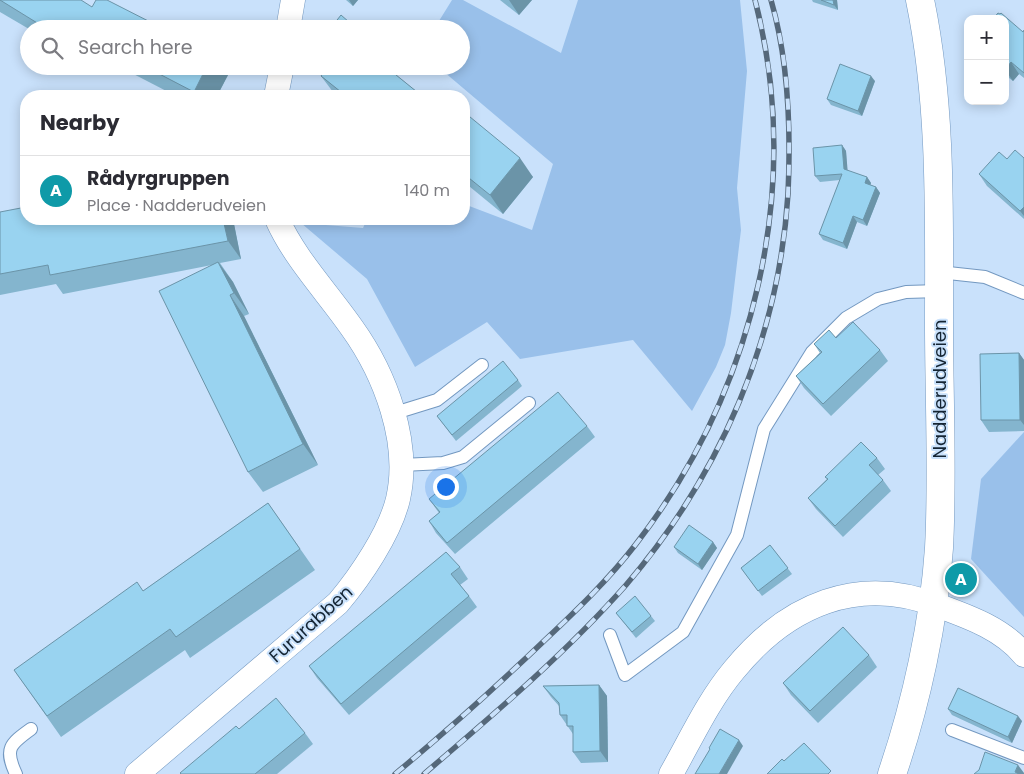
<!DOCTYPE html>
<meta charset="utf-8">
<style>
body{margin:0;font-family:Poppins,sans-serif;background:#f2f2f3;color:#2b2b33}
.controls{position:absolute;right:15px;top:15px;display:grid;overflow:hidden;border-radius:10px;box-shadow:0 2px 12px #0003}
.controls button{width:45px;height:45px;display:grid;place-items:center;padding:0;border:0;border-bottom:1px solid #e1e1e2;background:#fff;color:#2b2b33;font:25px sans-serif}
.you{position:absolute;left:445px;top:486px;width:18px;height:18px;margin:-12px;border:4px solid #fff;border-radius:50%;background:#1a73e8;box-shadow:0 0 0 8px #1a73e833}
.badge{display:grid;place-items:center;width:32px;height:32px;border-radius:50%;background:#0b8043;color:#fff;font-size:16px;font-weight:700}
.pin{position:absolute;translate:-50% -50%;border:2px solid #fff;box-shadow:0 1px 5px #0006}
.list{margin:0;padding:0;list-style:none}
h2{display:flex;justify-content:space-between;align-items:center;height:65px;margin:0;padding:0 20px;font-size:21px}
h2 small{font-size:16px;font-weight:400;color:#7c7c81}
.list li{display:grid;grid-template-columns:32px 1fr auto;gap:15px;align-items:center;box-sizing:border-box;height:70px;padding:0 20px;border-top:1px solid #e1e1e2}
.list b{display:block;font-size:19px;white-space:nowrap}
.list p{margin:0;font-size:16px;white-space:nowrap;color:#7c7c81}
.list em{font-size:16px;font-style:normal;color:#7c7c81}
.icon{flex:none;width:28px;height:28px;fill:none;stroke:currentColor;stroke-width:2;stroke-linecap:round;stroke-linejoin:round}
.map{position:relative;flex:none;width:1024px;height:774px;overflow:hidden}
.search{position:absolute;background:#fff;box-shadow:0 2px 12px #0003;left:20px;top:20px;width:450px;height:55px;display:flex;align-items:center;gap:12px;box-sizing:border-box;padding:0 18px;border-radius:28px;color:#7c7c81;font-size:19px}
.panel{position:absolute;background:#fff;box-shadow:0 2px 12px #0003;left:20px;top:90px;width:450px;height:135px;border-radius:20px}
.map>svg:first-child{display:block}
.green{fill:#99c0ea}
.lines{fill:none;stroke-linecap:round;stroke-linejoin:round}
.service-casing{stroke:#7398c0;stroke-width:14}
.minor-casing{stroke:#7398c0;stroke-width:25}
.secondary-casing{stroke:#7398c0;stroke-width:29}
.service{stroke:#fff;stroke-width:12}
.minor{stroke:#fff;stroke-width:24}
.secondary{stroke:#fff;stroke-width:28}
.rail-casing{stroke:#55687a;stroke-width:5.5}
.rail{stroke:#c9e1fb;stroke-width:4;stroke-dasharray:11;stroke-linecap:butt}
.wall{fill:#84b5ce}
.shaded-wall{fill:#6b94a8}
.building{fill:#99d3f0;stroke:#6b94a8}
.labels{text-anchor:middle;stroke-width:4;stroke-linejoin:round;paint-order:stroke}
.street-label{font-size:18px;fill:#152534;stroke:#c9e1fb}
</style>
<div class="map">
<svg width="1024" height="774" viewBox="0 0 1024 774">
<rect width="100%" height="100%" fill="#c9e1fb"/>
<g class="green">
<polygon points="452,0 463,0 561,53 578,0 740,0 747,71 737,188 741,230 731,313 725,345 716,367 692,411 633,340 520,359 487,322 415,367 367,279 301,223 363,228 367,219 464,219 464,204 532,230 553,164 437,66 461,66 461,29 434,29"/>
<polygon points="1024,432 1024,617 971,559 981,479"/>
</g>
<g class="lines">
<g class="service-casing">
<g id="service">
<polyline points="939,272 985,277 1024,293"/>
<polyline points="395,413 437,400 482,365"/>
<polyline points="402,465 443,463 463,457 529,403"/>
<polyline points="610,635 625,675 683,632 737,535 764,429 812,352 846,318 878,299 906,292 939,291"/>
<polyline points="952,730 1024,758"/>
<path d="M16,774C4,749 10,744 31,729"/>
</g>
</g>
<g class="minor-casing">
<g id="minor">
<polyline points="288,29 293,0"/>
<polyline points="276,96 282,66"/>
<path d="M137,774L338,603C360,577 390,533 398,499C411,442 385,374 352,328C327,292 295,259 277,219"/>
<path d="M671,774C691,739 708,701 734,670C787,605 858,574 939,606C969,617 1003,629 1024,655"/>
</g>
</g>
<g class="secondary-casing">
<path id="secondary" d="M892,774C916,704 934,622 939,548C943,474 939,399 939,324C939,217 942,106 920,0"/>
</g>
<use href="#service" class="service"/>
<use href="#minor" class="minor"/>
<use href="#secondary" class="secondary"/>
<g class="rail-casing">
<g id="rail">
<path d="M395,774C447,731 497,686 545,640C577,610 609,579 636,544C754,391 804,188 755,0"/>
<path d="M424,774C494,714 565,654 626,585C720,475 779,339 788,194C791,130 789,62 771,0"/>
</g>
</g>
<use href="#rail" class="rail"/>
</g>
<g class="wall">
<polygon points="0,0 92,7 164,29 29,29 0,12"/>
<polygon points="346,0 358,0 353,6"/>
<polygon points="500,0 532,0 519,15"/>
<polygon points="812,0 837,0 838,10 813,2"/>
<polygon points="1005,19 1023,32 1024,30 1024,78 1019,74 1013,81 1005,75"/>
<polygon points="118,66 222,66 228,75 217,96 176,96"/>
<polygon points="323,66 385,66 422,96 336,96 321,76 325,70"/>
<polygon points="875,81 862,116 831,105 827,99"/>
<polygon points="464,112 533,177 503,214 464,182"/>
<polygon points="842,145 846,151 847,171 867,177 871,183 870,185 876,187 880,193 867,226 857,222 847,249 823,240 819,234 840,180 820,182 815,176"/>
<polygon points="1024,158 1024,219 987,186 979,174 1007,159"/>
<polygon points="0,212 26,219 233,219 241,259 220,263 233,282 249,314 244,316 318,465 263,492 248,472 212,265 63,294 56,284 0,295"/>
<polygon points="836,338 880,350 888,361 831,416 804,388 796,376 820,353 814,344"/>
<polygon points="1019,353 1024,360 1024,431 989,432 981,420"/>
<polygon points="518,380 522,386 456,441 437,416"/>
<polygon points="587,426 595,437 455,554 436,533 429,521 439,513 429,499"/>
<polygon points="877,458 885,469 878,475 883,480 891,491 843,537 816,509 808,498 827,479 825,477"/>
<polygon points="268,503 315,570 190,658 185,650 61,737 14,670 143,591"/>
<polygon points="713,542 717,548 702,570 678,553 674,547"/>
<polygon points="770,545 792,574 762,596 741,568"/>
<polygon points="460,567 468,579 460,585 469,596 477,607 349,715 317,678 309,666"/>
<polygon points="616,613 651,616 655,621 636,638"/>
<polygon points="869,655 877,667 818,723 791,695 783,683"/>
<polygon points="599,685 607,696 608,762 581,763 573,752 573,734 560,715 559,706 551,697 543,686"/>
<polygon points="948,709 1022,721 1012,743 952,715"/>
<polygon points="239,729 305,733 313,744 277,774 181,774"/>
</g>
<g class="shaded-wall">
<polygon points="349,0 358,0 353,6"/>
<polygon points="509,0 532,0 519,15"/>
<polygon points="833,0 837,0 838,10 834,5"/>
<polygon points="1011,62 1019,74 1013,81 1005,70"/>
<polygon points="207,66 222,66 228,75 217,96 197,96 194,92"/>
<polygon points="871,76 875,81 862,116 858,111"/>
<polygon points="842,145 846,151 848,175 844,169"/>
<polygon points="520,158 533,177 503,214 490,195"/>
<polygon points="867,177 871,183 869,189 865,183"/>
<polygon points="876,187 880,193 867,226 863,220"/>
<polygon points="1024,207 1024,216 1020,211"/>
<polygon points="853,216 857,222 847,249 843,243"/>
<polygon points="223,219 233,219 241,259 228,241"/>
<polygon points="218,262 233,282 249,314 234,293"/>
<polygon points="230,295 244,316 318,465 303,444"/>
<polygon points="1019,353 1024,360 1024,425 1020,420"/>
<polygon points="713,542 717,548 702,570 698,564"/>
<polygon points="599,685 607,696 608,762 600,751"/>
<polygon points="1018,716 1022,721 1012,743 1008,737"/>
<polygon points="739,740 743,746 727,774 719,774"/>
<polygon points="1018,765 1024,773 1024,774 1017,774 1015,772"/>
</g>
<g class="building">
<polygon points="0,0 81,0 92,7 96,0 107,0 164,29 47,29"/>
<polygon points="821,0 833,0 834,5"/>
<polygon points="998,13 1000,14 1001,13 1023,32 1024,30 1024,73 1011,62 1005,70 1005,19 993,19"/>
<polygon points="341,15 357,29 330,29"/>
<polygon points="840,64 871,76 858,111 827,99"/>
<polygon points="144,66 207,66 194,92"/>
<polygon points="328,66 385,66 422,96 346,96 321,76"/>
<polygon points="439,92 444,96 436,96"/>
<polygon points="464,112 520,158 490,195 464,174"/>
<polygon points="842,145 844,169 867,177 865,183 876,187 863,220 853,216 843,243 819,234 842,174 815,176 813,148"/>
<polygon points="1015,150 1024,158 1024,207 1020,211 979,174 999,152 1007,159"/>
<polygon points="26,207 26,219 223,219 228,241 50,275 48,265 0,274 0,212"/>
<polygon points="218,262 234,293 230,295 303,444 248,472 159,291"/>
<polygon points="853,322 880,350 823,404 796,376 822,352 814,344 829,330 836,338"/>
<polygon points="1019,353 1020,420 981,420 980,354"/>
<polygon points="503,361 518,380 452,435 437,416"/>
<polygon points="558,392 587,426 447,543 429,521 440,512 429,499"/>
<polygon points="861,442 877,458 869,465 883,480 835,526 808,498 828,479 825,477"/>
<polygon points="268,503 300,549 176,637 170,629 47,716 14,670 137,582 143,591"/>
<polygon points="689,525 713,542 698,564 674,547"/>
<polygon points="770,545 788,568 758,591 741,568"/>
<polygon points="446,552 460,567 451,574 469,596 341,704 309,666"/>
<polygon points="635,596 651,616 632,632 616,613"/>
<polygon points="843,627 869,655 810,711 783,683"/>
<polygon points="599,685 600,751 573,752 573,726 567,726 567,715 560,715 559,703 543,686"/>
<polygon points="958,688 1018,716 1008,737 948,709"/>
<polygon points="276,698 305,733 255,774 181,774 180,773 236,726 239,729"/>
<polygon points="720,729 739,740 719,774 695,774 710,749 709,748"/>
<polygon points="804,743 831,771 828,774 767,774 782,759 784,761"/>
<polygon points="985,752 1018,765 1015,772 1019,774 974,774 979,770"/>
</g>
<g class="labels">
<g class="street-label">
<text transform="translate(940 389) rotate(-90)" y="6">Nadderudveien</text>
<text transform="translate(311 624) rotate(-42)" y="6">Fururabben</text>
</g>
</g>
</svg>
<div class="controls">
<button>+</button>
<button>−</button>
</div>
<div class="you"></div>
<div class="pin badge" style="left:961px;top:579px;background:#0f9aa8">A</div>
<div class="search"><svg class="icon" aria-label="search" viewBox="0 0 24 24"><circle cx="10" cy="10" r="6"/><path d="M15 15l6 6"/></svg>Search here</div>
<section class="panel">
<h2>Nearby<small></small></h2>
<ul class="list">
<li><span class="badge" style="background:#0f9aa8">A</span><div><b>Rådyrgruppen</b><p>Place · Nadderudveien</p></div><em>140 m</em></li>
</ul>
</section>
</div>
